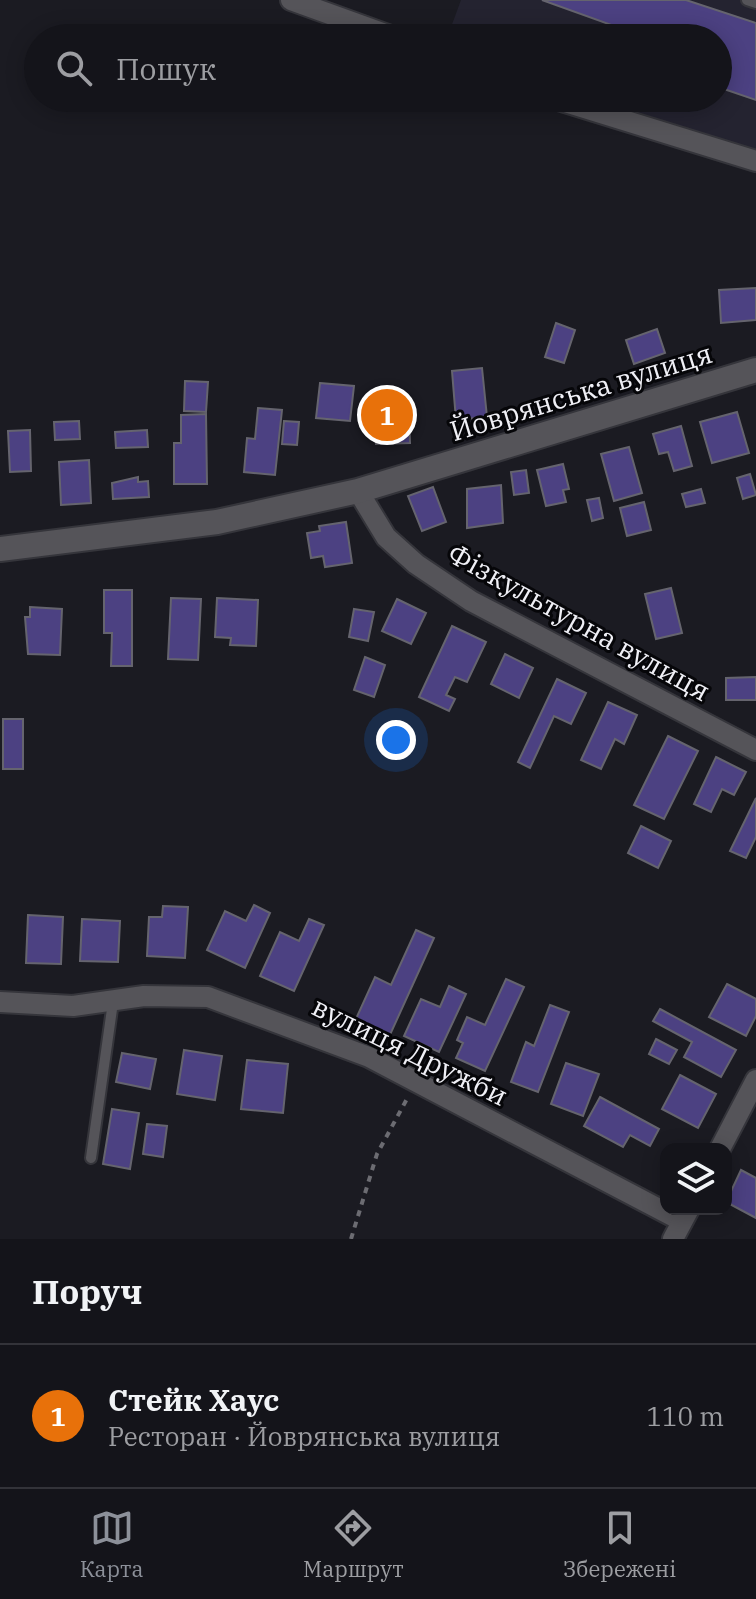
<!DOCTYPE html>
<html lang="uk">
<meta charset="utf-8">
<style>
body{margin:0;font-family:"IBM Plex Serif",serif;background:#212127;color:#f1f3f6}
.controls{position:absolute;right:24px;bottom:24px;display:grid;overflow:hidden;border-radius:16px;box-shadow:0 4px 20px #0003}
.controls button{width:72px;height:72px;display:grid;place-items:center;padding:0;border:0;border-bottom:2px solid #333339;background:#14141a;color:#f1f3f6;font:40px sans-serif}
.you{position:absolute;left:396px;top:740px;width:28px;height:28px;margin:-20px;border:6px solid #fff;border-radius:50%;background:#1a73e8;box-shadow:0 0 0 12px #1a73e833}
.badge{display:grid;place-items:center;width:52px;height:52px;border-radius:50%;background:#8c9099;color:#fff;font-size:26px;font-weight:700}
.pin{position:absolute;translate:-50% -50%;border:4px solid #fff;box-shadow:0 2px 8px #0006}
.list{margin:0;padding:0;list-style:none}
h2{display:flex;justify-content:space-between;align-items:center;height:104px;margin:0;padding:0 32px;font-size:34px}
h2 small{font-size:26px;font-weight:400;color:#9d9ea2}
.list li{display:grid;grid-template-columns:52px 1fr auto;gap:24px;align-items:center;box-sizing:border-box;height:144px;padding:0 32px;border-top:2px solid #333339}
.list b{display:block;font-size:30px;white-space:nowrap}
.list p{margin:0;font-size:26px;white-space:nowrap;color:#9d9ea2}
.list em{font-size:26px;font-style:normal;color:#9d9ea2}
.icon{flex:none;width:44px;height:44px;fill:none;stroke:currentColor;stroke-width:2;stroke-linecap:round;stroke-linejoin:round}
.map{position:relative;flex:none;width:756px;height:1239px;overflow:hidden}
.search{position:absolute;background:#14141a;box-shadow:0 4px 20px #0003;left:24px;right:24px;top:24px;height:88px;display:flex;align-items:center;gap:20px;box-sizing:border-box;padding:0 28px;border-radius:44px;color:#9d9ea2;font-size:30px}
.sheet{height:248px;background:#14141a}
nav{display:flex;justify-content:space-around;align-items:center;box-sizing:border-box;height:112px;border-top:2px solid #333339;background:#14141a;font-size:22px;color:#9d9ea2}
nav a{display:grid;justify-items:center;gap:4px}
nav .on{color:#8c9099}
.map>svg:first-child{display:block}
.built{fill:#242330}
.building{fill:#4c4182;stroke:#65646e;stroke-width:2}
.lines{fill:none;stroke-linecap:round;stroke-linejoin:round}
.service-casing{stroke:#35353b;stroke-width:14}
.minor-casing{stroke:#35353b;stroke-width:24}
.tertiary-casing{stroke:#35353b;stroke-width:28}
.path{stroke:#6c6c72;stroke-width:4;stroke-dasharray:6 6;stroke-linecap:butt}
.service{stroke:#555459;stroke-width:10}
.minor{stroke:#555459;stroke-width:20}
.tertiary{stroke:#555459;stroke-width:24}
.labels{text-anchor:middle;stroke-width:6;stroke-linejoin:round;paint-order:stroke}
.street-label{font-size:28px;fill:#f0f0f6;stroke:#060609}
</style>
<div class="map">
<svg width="756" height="1239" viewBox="0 0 756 1239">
<rect width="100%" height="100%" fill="#1b1b22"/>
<polygon class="built" points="461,0 756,0 756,152 596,98 718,98 718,38 447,38"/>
<g class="building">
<polygon points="542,0 686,0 756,23 756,100 718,87 718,38 617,38 620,28"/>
<polygon points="756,288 756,320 721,323 719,290"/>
<polygon points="556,323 575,330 564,363 545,357"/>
<polygon points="657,329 665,353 634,364 626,340"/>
<polygon points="482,368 487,417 456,420 452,371"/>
<polygon points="185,381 208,382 206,412 184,411"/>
<polygon points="320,383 354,386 350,421 316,418"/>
<polygon points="409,399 410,443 376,444 375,430 365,430 364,400"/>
<polygon points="258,408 282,410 275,475 244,472 247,438 255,439"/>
<polygon points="737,412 749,453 712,463 700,422"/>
<polygon points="206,414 207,484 174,484 174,443 181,443 181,415"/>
<polygon points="79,421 80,439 55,440 54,422"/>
<polygon points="284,421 299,422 297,445 282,444"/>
<polygon points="681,426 692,466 674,471 668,452 659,454 653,434"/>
<polygon points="30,430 31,471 10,472 8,431"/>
<polygon points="147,430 148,447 116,448 115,432"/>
<polygon points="629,447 642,493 614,501 601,454"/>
<polygon points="89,460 91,503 61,505 59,462"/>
<polygon points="563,464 569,489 563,490 566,502 546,506 537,470"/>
<polygon points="526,470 529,493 514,495 511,472"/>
<polygon points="750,474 756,495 743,499 737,478"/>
<polygon points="138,477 138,482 148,481 149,497 113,499 112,483"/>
<polygon points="501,485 503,523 467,528 467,489"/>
<polygon points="433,487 446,522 422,531 408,496"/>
<polygon points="701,489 705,503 686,507 682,494"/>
<polygon points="599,498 603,518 592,521 587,500"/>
<polygon points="644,502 651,530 627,536 620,508"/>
<polygon points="346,522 352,563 325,567 323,556 311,558 307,533 320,531 319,526"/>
<polygon points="671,588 682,633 656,639 645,594"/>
<polygon points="104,590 132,590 132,666 111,666 112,633 104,633"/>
<polygon points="171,598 201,599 198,660 168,659"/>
<polygon points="217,598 258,600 256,646 230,645 231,638 215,637"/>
<polygon points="397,599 426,613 411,644 382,631"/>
<polygon points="30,607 62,609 60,655 28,654 25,617 30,617"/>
<polygon points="354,609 374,612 368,641 349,637"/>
<polygon points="452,626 486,642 467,682 455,677 446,695 455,699 449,711 419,697"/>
<polygon points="505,654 533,668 519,698 491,684"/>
<polygon points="365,657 385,665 374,697 354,690"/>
<polygon points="756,677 756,700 726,700 726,678"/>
<polygon points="557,679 586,693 571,724 554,716 530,768 518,762"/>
<polygon points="608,702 637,715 624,744 615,739 601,769 581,760"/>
<rect x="3" y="719" width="20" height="50"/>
<polygon points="668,736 698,751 664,819 634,805"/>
<polygon points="716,757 746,772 734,795 722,789 711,812 694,804"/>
<polygon points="756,798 756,837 746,858 730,851"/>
<polygon points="641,826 671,841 658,868 628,853"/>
<polygon points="254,905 270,913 245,968 207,950 225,911 246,921"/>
<polygon points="163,906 188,907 185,958 147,956 149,917 162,917"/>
<polygon points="28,915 63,917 61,964 26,963"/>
<polygon points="82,919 120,921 118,962 80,961"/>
<polygon points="309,919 324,925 294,991 260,976 280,932 299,941"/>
<polygon points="416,930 434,938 389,1037 355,1021 375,977 391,985"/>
<polygon points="506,979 524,987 485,1071 456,1058 463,1043 457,1040 467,1017 485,1025"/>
<polygon points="727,984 756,999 756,1016 746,1036 709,1017"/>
<polygon points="449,986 466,994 439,1052 404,1036 421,999 440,1007"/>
<polygon points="550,1005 569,1012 538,1092 511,1082 526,1042 534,1046"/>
<polygon points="660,1009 736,1050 721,1077 684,1057 692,1042 653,1021"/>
<polygon points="656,1039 677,1050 669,1064 649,1054"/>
<polygon points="184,1050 222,1056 215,1100 177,1094"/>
<polygon points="122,1053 156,1059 150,1089 116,1082"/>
<polygon points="247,1060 288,1064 283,1113 241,1109"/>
<polygon points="566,1063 599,1074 583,1116 551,1104"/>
<polygon points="680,1075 716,1094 698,1128 662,1109"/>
<polygon points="600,1097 659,1129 650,1146 630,1135 623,1147 584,1126"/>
<polygon points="112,1109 139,1113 130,1169 103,1164"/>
<polygon points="147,1124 167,1126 163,1157 143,1154"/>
<polygon points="741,1170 756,1178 756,1218 726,1202"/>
</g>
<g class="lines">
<g class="service-casing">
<g id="service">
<polyline points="747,0 756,3"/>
<polyline points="91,1158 113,1002"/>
</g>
</g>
<g class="minor-casing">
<g id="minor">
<polyline points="291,0 396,38"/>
<polyline points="552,98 756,161"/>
<polyline points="358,491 386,537 416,564 471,601 756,750"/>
<polyline points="0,1002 73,1006 144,996 208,997 369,1057 682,1221"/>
<polyline points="720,1149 756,1080"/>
<polyline points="673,1239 689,1209"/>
</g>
</g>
<g class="tertiary-casing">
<polyline id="tertiary" points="0,549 217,522 358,491 756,370"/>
</g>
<polyline class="path" points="351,1239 377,1154 408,1097"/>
<use href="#service" class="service"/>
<use href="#minor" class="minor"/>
<use href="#tertiary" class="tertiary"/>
</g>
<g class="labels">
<g class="street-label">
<text transform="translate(581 392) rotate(-17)" y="10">Йоврянська вулиця</text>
<text transform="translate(579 622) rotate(29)" y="10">Фізкультурна вулиця</text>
<text transform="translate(410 1051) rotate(26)" y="10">вулиця Дружби</text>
</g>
</g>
</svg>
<div class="controls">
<button><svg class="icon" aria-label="layers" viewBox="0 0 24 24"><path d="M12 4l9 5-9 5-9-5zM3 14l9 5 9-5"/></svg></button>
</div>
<div class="you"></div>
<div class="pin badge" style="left:387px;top:415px;background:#e8710a">1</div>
<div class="search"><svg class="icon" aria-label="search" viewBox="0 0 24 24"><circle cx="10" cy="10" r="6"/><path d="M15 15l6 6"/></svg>Пошук</div>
</div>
<section class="sheet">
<h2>Поруч<small></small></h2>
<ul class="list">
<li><span class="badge" style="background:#e8710a">1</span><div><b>Стейк Хаус</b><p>Ресторан · Йоврянська вулиця</p></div><em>110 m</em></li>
</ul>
</section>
<nav>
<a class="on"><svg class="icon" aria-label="map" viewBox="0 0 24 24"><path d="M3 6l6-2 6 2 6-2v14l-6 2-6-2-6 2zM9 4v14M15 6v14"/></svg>Карта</a>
<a><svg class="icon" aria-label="directions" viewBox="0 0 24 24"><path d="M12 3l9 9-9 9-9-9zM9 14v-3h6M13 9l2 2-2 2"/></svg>Маршрут</a>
<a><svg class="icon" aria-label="saved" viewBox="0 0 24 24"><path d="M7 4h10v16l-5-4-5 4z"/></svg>Збережені</a>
</nav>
